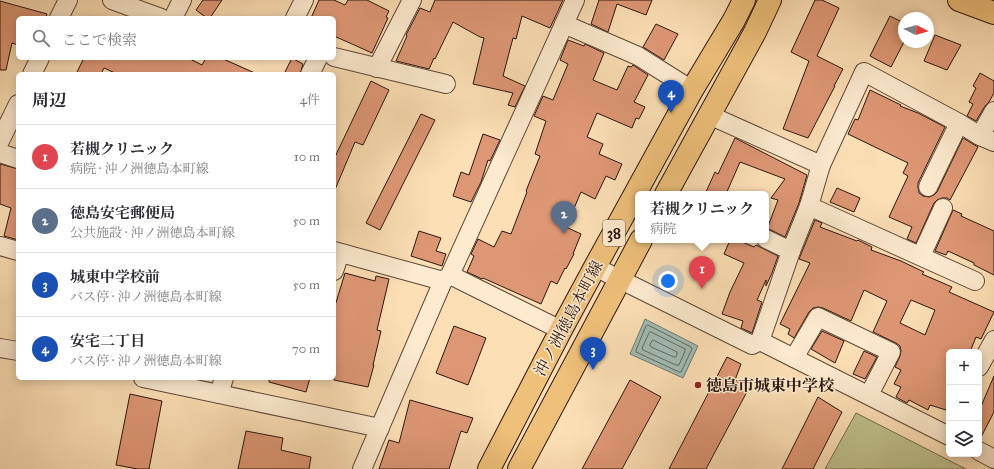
<!DOCTYPE html>
<html lang="ja">
<meta charset="utf-8">
<style>
body{margin:0;font-family:"IM FELL Great Primer","Noto Serif JP",serif;background:#f2f2f3;color:#2b2b33}
.controls{position:absolute;right:12px;bottom:12px;display:grid;overflow:hidden;border-radius:6px;box-shadow:0 2px 10px #0003}
.controls button{width:36px;height:36px;display:grid;place-items:center;padding:0;border:0;border-bottom:1px solid #e1e1e2;background:#fff;color:#2b2b33;font:20px sans-serif}
.compass{position:absolute;left:898px;top:12px;width:36px;height:36px;border-radius:50%;background:#fff;box-shadow:0 2px 10px #0003;rotate:96deg}
.you{position:absolute;left:668px;top:281px;width:14px;height:14px;margin:-10px;border:3px solid #fff;border-radius:50%;background:#1a73e8;box-shadow:0 0 0 6px #1a73e833}
.badge{display:grid;place-items:center;width:26px;height:26px;border-radius:50%;background:#8f2418;color:#fff;font-size:13px;font-weight:700}
.pin{position:absolute;translate:-50% -33px;filter:drop-shadow(0 1px 2px #0008)}
.pin::after{content:'';position:absolute;top:21px;width:14px;height:12px;background:inherit;clip-path:polygon(0 0,100% 0,50% 100%)}
.popup{position:absolute;left:635px;top:191px;width:134px;height:52px;box-sizing:border-box;display:grid;place-content:center;border-radius:6px;background:#fff;filter:drop-shadow(0 1px 3px #0005);font-size:13px;white-space:nowrap;color:#7c7c81}
.popup b{font-size:15px;color:#2b2b33}
.popup::after{content:'';position:absolute;left:50%;top:100%;margin-left:-8px;border:8px solid transparent;border-top-color:#fff}
.list{margin:0;padding:0;list-style:none}
h2{display:flex;justify-content:space-between;align-items:center;height:52px;margin:0;padding:0 16px;font-size:17px}
h2 small{font-size:13px;font-weight:400;color:#7c7c81}
.list li{display:grid;grid-template-columns:26px 1fr auto;gap:12px;align-items:center;box-sizing:border-box;height:64px;padding:0 16px;border-top:1px solid #e1e1e2}
.list b{display:block;font-size:15px;white-space:nowrap}
.list p{margin:0;font-size:13px;white-space:nowrap;color:#7c7c81}
.list em{font-size:13px;font-style:normal;color:#7c7c81}
.icon{flex:none;width:22px;height:22px;fill:none;stroke:currentColor;stroke-width:2;stroke-linecap:round;stroke-linejoin:round}
.map{position:relative;flex:none;width:994px;height:469px;overflow:hidden}
.search{position:absolute;background:#fff;box-shadow:0 2px 10px #0003;left:16px;top:16px;width:320px;height:44px;display:flex;align-items:center;gap:10px;box-sizing:border-box;padding:0 14px;border-radius:6px;color:#7c7c81;font-size:15px}
.panel{position:absolute;background:#fff;box-shadow:0 2px 10px #0003;left:16px;top:72px;width:320px;height:308px;border-radius:6px}
.map>svg:first-child{display:block}
.green{fill:#bfc28d;stroke:#756c4e}
.water{fill:#a0bcb3;stroke:#717a71}
.lines{fill:none;stroke-linecap:round;stroke-linejoin:round}
.shore{stroke:#666960;stroke-width:1}
.building{fill:#de9775;stroke:#2b160e;fill-rule:evenodd}
.minor-casing{stroke:#5f4838;stroke-width:20}
.major-casing{stroke:#2b160e;stroke-width:24}
.minor{stroke:#fdeacf;stroke-width:18}
.major{stroke:#eec07a;stroke-width:22}
.poi-dot{fill:#8f2418;stroke:#fdeacf;stroke-width:1.5}
.labels{text-anchor:middle;stroke-width:3;stroke-linejoin:round;paint-order:stroke}
.shield{fill:#fdeacf;stroke:#6a5648;stroke-width:1}
.shield-label{font-size:15px;font-weight:bold;fill:#2b160e}
.street-label{font-size:16px;fill:#2b160e;stroke:#fdeacf}
.poi-label{font-size:16px;font-weight:bold;fill:#2b160e;stroke:#fdeacf;text-anchor:start}
</style>
<div class="map">
<svg width="994" height="469" viewBox="0 0 994 469">
<rect width="100%" height="100%" fill="#fcdfb5"/>
<filter id="stains"><feTurbulence type="fractalNoise" baseFrequency=".005" numOctaves="4"/><feColorMatrix values="0 0 0 0 .2 0 0 0 0 .09 0 0 0 0 .02 0 0 0 .5 -.17"/></filter>
<radialGradient id="worn" r=".72"><stop offset=".6" stop-color="#630" stop-opacity="0"/><stop offset="1" stop-color="#630" stop-opacity=".3"/></radialGradient>
<polygon class="green" points="856,413 966,469 825,469"/>
<polygon class="water" points="645,319 698,346 683,378 630,354"/>
<g class="lines">
<g class="shore">
<polygon points="648,325 691,347 692,349 681,372 679,372 636,352 636,350 646,326"/>
<polygon points="651,332 685,349 685,351 679,365 676,365 643,350 642,348 649,333"/>
<polygon points="653,340 677,352 677,354 676,357 674,357 651,347 650,345"/>
</g>
</g>
<g class="building">
<polygon points="203,0 222,0 210,18 207,18 196,10"/>
<polygon points="319,0 334,0 345,5 348,0 367,0 389,11 386,17 388,18 372,53 334,36 334,18 311,18"/>
<polygon points="435,0 563,0 550,28 522,16 516,39 513,38 503,76 525,86 515,107 508,105 513,93 473,84 484,38 480,37 453,22 435,59 434,58 429,69 396,61 407,36 406,35 420,8 430,12"/>
<polygon points="599,0 652,0 646,15 617,4 608,32 591,24"/>
<polygon points="815,0 822,0 839,8 817,56 843,69 834,86 835,86 808,138 783,129 809,61 791,52"/>
<polygon points="0,1 47,14 46,18 18,18 18,45 12,43 6,70 0,70"/>
<polygon points="890,16 904,23 904,42 891,67 870,56"/>
<polygon points="656,24 678,34 664,60 643,47"/>
<polygon points="935,35 961,45 947,70 924,61"/>
<polygon points="568,40 584,46 585,44 604,53 593,80 617,90 628,66 631,67 633,65 648,75 634,102 645,107 639,119 636,118 632,128 597,113 587,137 603,144 599,154 622,164 615,180 606,176 595,199 581,192 566,227 581,234 573,254 574,254 566,269 565,268 557,284 551,281 541,304 483,278 482,279 467,272 474,256 471,254 478,239 494,247 502,231 511,234 527,192 526,191 540,156 535,154 546,121 534,116 543,96 553,100 568,64 560,60"/>
<polygon points="84,58 188,58 202,65 206,58 221,58 257,74 117,74 104,68 101,74 76,74"/>
<polygon points="292,58 303,64 300,74 284,74"/>
<polygon points="980,73 994,81 994,93 989,102 985,106 976,121 967,116 973,104 969,102 976,88 973,86"/>
<polygon points="371,81 389,90 363,145 355,142 334,192 334,159"/>
<polygon points="870,90 901,105 900,106 918,113 945,127 918,183 918,187 919,193 923,196 929,197 934,195 937,192 963,138 978,147 950,200 947,198 942,198 937,200 934,203 916,243 907,239 912,227 889,217 908,176 903,173 908,163 848,134 855,119 858,120"/>
<polygon points="421,114 435,120 380,230 366,223"/>
<polygon points="483,134 500,140 490,161 488,160 481,182 471,202 453,196 461,172 469,175"/>
<polygon points="735,138 807,175 799,203 785,237 771,230 767,229 778,200 771,198 785,179 740,162 726,194 705,194 715,172 718,174"/>
<polygon points="0,164 18,169 18,240 4,236 11,208 0,204"/>
<polygon points="837,188 860,198 854,212 830,202"/>
<polygon points="953,210 962,214 961,216 994,231 994,275 974,265 974,263 948,251 946,255 935,251"/>
<path d="M815,220L822,223L820,227L857,241L858,240L872,247L871,250L901,261L924,272L922,274L952,287L949,292L994,312L981,339L976,337L970,352H949V403L946,410L930,405L928,410L909,400L907,403L896,397L901,387L894,384L901,370L895,367L900,356L901,351L900,346L896,343L873,332L887,301L864,290L851,321L823,308L818,307L813,308L809,312L794,338L788,334L790,329L780,324L810,263L799,259ZM911,300L935,310L925,335L900,323Z"/>
<polygon points="419,231 441,238 436,251 446,254 442,266 411,256"/>
<polygon points="730,240 738,240 754,247 756,245 778,256 772,273 766,286 766,280 757,300 762,302 752,333 741,328 743,321 722,314 730,292 744,263 724,254"/>
<polygon points="345,273 375,281 376,276 389,279 377,330 381,331 373,365 374,365 368,387 334,380 334,309"/>
<polygon points="454,326 486,338 468,385 436,373"/>
<polygon points="822,331 844,341 835,363 811,349"/>
<polygon points="864,351 877,357 865,379 853,374"/>
<polygon points="727,357 741,364 735,380 750,386 706,469 669,469"/>
<polygon points="994,376 994,412 979,441 979,411"/>
<polygon points="269,378 310,378 306,392 269,382"/>
<polygon points="630,380 661,397 622,469 582,469"/>
<polygon points="130,394 162,401 149,469 138,469 116,465"/>
<polygon points="818,397 842,412 813,469 782,469"/>
<polygon points="410,400 473,418 467,433 461,431 449,469 379,469 389,440 399,443"/>
<polygon points="246,431 283,438 281,450 311,457 309,469 238,469"/>
</g>
<g class="lines">
<g class="minor-casing">
<g id="minor">
<polyline points="112,0 161,18"/>
<polyline points="59,18 68,0"/>
<polyline points="173,18 182,0"/>
<polyline points="295,18 304,0"/>
<polyline points="564,24 638,56 692,90"/>
<polyline points="334,57 446,84"/>
<polyline points="377,68 412,0"/>
<polyline points="32,74 40,58"/>
<polyline points="310,74 318,58"/>
<polyline points="709,115 821,165 864,72 959,123 980,136 994,142"/>
<polyline points="980,136 994,111"/>
<polyline points="0,141 18,104"/>
<polyline points="0,153 18,159"/>
<polyline points="928,187 959,123"/>
<polyline points="809,206 975,281"/>
<polyline points="766,239 791,251"/>
<polyline points="0,246 18,251"/>
<polyline points="334,251 443,281"/>
<polyline points="921,256 943,208"/>
<polyline points="595,267 752,345 760,341 791,251 809,206 821,165"/>
<polyline points="334,271 340,253"/>
<polyline points="450,275 561,330"/>
<polyline points="760,341 949,436"/>
<polyline points="0,348 18,351"/>
<polyline points="794,358 818,317 891,352 869,395"/>
<polyline points="979,367 994,340"/>
<polyline points="143,378 380,428"/>
<polyline points="219,394 224,378"/>
<polyline points="979,451 994,459"/>
<polyline points="362,469 443,281 450,275 575,0"/>
</g>
</g>
<g class="major-casing">
<g id="major">
<polyline points="959,0 994,13"/>
<polyline points="666,194 755,32 770,0"/>
<polyline points="489,469 561,330 595,267 692,90 734,20 744,0"/>
<polyline points="519,469 641,240"/>
</g>
</g>
<use href="#minor" class="minor"/>
<use href="#major" class="major"/>
</g>
<circle class="poi-dot" cx="698" cy="385" r="4"/>
<g class="labels">
<rect class="shield" x="603" y="220" width="22" height="26" rx="3"/>
<g class="shield-label">
<text x="614" y="238">38</text>
</g>
<g class="street-label">
<text transform="translate(568 318) rotate(-62)" y="6">沖ノ洲徳島本町線</text>
</g>
<g class="poi-label">
<text x="706" y="391">徳島市城東中学校</text>
</g>
</g>
<rect width="100%" height="100%" filter="url(#stains)"/>
<rect width="100%" height="100%" fill="url(#worn)"/>
</svg>
<div class="controls">
<button>+</button>
<button>−</button>
<button><svg class="icon" aria-label="layers" viewBox="0 0 24 24"><path d="M12 4l9 5-9 5-9-5zM3 14l9 5 9-5"/></svg></button>
</div>
<svg class="compass" viewBox="-18 -18 36 36"><path d="M0-13l5 13h-10z" fill="#e53935"/><path d="M0 13l5-13h-10z" fill="#7c7c81"/></svg>
<div class="you"></div>
<div class="pin badge" style="left:702px;top:289px;background:#e0444e">1</div>
<div class="popup"><b>若槻クリニック</b>病院</div>
<div class="pin badge" style="left:564px;top:234px;background:#5c6f8a">2</div>
<div class="pin badge" style="left:593px;top:370px;background:#1a4fb4">3</div>
<div class="pin badge" style="left:671px;top:113px;background:#1a4fb4">4</div>
<div class="search"><svg class="icon" aria-label="search" viewBox="0 0 24 24"><circle cx="10" cy="10" r="6"/><path d="M15 15l6 6"/></svg>ここで検索</div>
<section class="panel">
<h2>周辺<small>4件</small></h2>
<ul class="list">
<li><span class="badge" style="background:#e0444e">1</span><div><b>若槻クリニック</b><p>病院 · 沖ノ洲徳島本町線</p></div><em>10 m</em></li>
<li><span class="badge" style="background:#5c6f8a">2</span><div><b>徳島安宅郵便局</b><p>公共施設 · 沖ノ洲徳島本町線</p></div><em>50 m</em></li>
<li><span class="badge" style="background:#1a4fb4">3</span><div><b>城東中学校前</b><p>バス停 · 沖ノ洲徳島本町線</p></div><em>50 m</em></li>
<li><span class="badge" style="background:#1a4fb4">4</span><div><b>安宅二丁目</b><p>バス停 · 沖ノ洲徳島本町線</p></div><em>70 m</em></li>
</ul>
</section>
</div>
